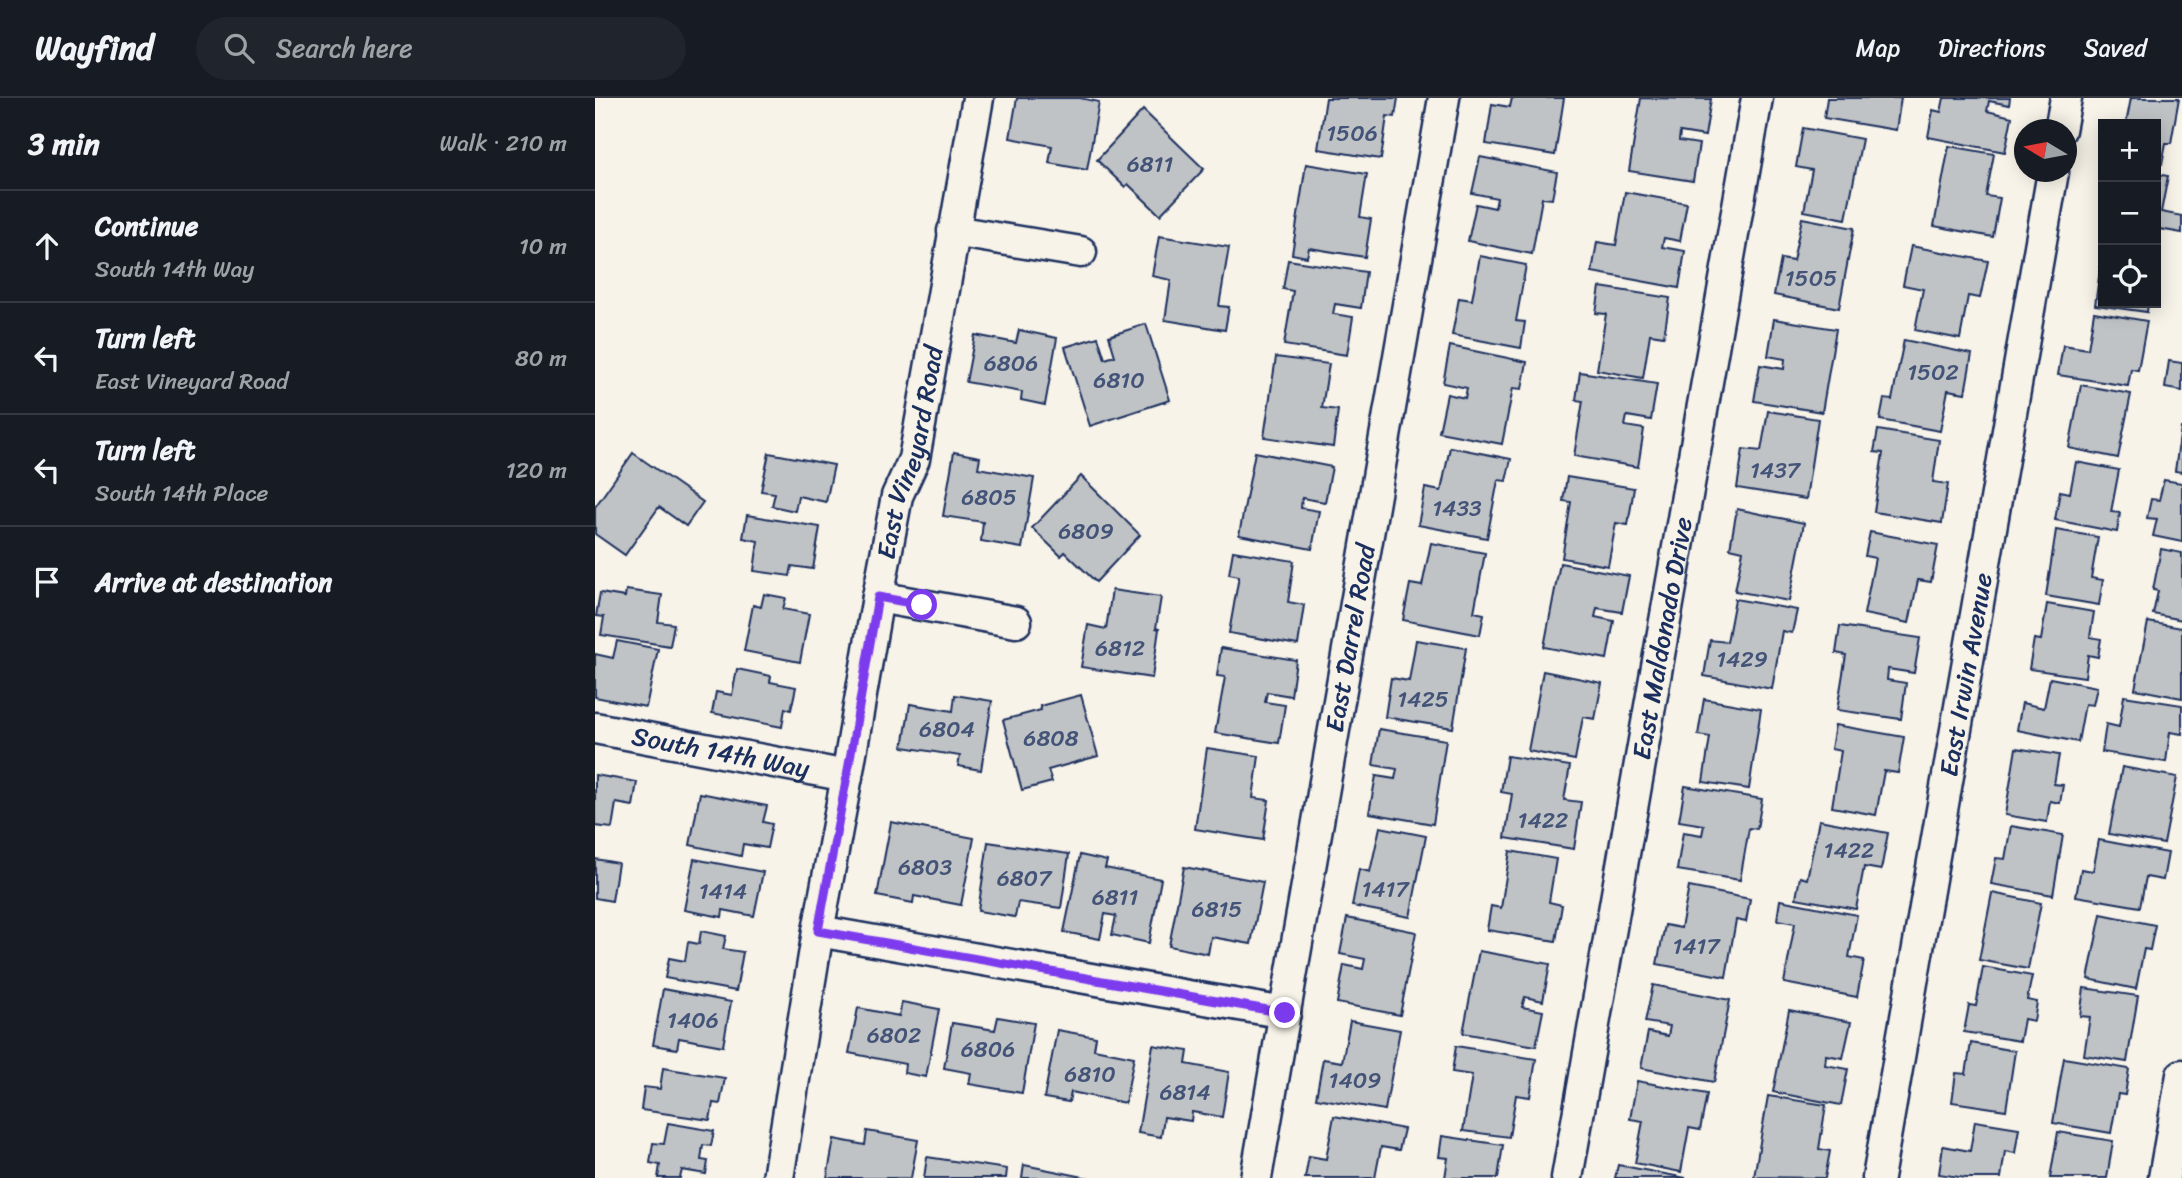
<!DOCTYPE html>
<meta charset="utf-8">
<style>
body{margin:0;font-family:Sriracha,sans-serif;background:#20242c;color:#f1f3f6}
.controls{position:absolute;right:21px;top:21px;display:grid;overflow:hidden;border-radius:0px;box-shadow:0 4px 18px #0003}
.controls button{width:63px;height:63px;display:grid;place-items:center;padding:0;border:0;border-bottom:2px solid #363941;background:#171b24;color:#f1f3f6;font:35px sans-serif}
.compass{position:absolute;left:1419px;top:21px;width:63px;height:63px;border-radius:50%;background:#171b24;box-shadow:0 4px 18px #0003;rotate:280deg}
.stop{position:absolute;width:21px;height:21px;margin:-16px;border:5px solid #7c3aed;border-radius:50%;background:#fff}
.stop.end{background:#7c3aed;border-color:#fff;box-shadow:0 2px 7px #0008}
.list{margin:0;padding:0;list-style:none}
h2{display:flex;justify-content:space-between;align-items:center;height:91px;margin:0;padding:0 28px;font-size:30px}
h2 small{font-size:23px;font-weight:400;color:#9ea1a6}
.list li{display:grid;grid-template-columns:46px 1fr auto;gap:21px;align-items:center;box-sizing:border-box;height:112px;padding:0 28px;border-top:2px solid #363941}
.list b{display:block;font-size:26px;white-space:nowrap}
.list p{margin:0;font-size:23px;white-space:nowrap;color:#9ea1a6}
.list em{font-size:23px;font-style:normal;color:#9ea1a6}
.icon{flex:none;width:38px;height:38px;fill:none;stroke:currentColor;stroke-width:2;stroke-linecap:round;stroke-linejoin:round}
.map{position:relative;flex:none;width:1587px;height:1080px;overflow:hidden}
header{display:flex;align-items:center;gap:42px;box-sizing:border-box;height:98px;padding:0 35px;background:#171b24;border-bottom:2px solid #363941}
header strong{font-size:33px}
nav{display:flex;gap:38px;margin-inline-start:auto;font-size:24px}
.search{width:490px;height:63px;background:#20242c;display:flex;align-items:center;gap:18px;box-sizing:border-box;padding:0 24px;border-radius:38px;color:#9ea1a6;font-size:26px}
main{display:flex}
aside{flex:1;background:#171b24}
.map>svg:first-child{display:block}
.building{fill:#c0c3c5;stroke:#1b2f5e;stroke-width:2}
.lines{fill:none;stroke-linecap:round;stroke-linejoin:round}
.street-casing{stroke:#1b2f5e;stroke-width:35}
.street{stroke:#f7f3e8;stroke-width:30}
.route{stroke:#7c3aed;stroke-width:9}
.labels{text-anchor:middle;stroke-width:6;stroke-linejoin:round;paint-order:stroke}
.number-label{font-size:23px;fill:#445478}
.street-label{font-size:26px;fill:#1b2f5e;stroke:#f7f3e8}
</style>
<header>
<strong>Wayfind</strong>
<div class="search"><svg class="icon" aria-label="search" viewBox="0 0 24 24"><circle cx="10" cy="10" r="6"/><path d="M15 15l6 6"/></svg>Search here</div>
<nav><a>Map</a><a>Directions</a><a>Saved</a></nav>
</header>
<main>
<aside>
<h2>3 min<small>Walk · 210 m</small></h2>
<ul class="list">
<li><svg class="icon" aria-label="ahead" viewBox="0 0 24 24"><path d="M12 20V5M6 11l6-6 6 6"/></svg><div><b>Continue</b><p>South 14th Way</p></div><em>10 m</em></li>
<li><svg class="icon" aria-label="left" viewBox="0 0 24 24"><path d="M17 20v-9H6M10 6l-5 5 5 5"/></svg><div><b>Turn left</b><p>East Vineyard Road</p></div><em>80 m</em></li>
<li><svg class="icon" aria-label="left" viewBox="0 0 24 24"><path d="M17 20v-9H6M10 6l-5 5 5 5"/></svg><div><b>Turn left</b><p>South 14th Place</p></div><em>120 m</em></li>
<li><svg class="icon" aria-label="arrive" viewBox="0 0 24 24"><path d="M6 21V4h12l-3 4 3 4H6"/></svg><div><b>Arrive at destination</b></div></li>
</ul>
</aside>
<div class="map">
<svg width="1587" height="1080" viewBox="0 0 1587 1080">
<rect width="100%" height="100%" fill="#f7f3e8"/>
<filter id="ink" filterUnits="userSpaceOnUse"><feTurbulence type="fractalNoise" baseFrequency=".0143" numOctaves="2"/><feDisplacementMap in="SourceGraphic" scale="14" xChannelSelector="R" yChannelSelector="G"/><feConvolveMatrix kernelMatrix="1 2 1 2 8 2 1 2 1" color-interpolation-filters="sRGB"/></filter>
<g filter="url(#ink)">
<g class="building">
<polygon points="422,0 485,0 504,4 492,72 454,65 457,48 415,40"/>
<polygon points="731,0 803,0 800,19 792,18 786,61 723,51"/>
<polygon points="917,0 969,0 960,57 891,46 897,6 915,9"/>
<polygon points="1046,0 1116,1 1110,38 1085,34 1084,43 1104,46 1098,83 1034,73"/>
<polygon points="1232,0 1306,0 1301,32 1229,20"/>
<polygon points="1349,0 1415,0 1414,7 1394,3 1392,13 1417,19 1410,54 1333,39 1338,12 1346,14"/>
<polygon points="1536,0 1584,0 1576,45 1571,45 1567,66 1561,65 1561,26 1531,26"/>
<polygon points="548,12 609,71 565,117 533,86 530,89 502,62"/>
<polygon points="1208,30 1267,41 1251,121 1209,113 1217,72 1201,69"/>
<polygon points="1354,48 1399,56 1391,98 1405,100 1398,139 1339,128"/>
<polygon points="885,59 962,74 957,101 947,100 937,156 873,143 881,106 900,110 902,100 877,95"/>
<polygon points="711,66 772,76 765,119 776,121 770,159 714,150 712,159 697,156"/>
<polygon points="1561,76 1573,78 1566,114 1587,118 1587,135 1564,131 1561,145"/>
<polygon points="1030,94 1092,105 1085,143 1069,140 1067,149 1090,153 1084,190 997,174 1002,144 1021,147"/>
<polygon points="1207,120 1259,130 1244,210 1179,197 1186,161 1198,163"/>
<polygon points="564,138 634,149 624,208 634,209 630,232 570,222 576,182 557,178"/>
<polygon points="1316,148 1393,163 1385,200 1373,198 1365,241 1320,232 1328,191 1308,187"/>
<polygon points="1508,151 1508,205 1553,205 1552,214 1500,207"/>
<polygon points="885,158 931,167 921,223 930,224 926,250 857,237 864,200 877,202"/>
<polygon points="693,162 771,174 766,210 740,206 738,216 758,219 752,257 689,247 698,193 688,191"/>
<polygon points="1005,189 1075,200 1069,238 1055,236 1048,280 1002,272 1011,216 1001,215"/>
<polygon points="1499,214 1552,223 1543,272 1536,271 1533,288 1463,277 1468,247 1493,251"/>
<polygon points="1179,221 1241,231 1227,314 1159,303 1165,267 1189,271 1190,261 1173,258"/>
<polygon points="551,226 575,302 495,328 470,249 503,239 510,261 520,258 514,238"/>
<polygon points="424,232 462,240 450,307 426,302 427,294 371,284 380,237 421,245"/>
<polygon points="1309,242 1377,256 1370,295 1353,292 1345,333 1285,322 1289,301 1297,302"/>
<polygon points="855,248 932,264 927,291 918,290 907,346 844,334 852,296 870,300 872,290 848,285"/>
<polygon points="681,259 734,266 727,310 743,312 738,349 669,339"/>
<polygon points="1574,263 1587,265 1587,293 1570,290"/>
<polygon points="985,274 1062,286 1056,322 1032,318 1030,328 1049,331 1043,369 979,358 988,303 981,302"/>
<polygon points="1486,287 1536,296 1523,360 1474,350"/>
<polygon points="1173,313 1223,321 1211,401 1142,390 1148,351 1166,353"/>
<polygon points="1586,330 1587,330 1587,374 1580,373"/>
<polygon points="1283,332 1344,342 1338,384 1353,386 1347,425 1279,414 1288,355 1279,354"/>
<polygon points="855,349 916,361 911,383 903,382 892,440 823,427 830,390 846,393"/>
<polygon points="359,354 385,359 383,370 439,380 427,450 386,443 388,424 348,418"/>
<polygon points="660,354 737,369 730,404 707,400 706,410 724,413 717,451 644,437"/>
<polygon points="38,355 108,404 91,428 64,409 30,457 0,436 0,409"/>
<polygon points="174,355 239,367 231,404 203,398 200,413 177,408 180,395 166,393"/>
<polygon points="1481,364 1524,372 1516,414 1525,415 1522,434 1460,422 1465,393 1475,395"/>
<polygon points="486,378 545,437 501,484 470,454 466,458 437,430"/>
<polygon points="972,379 1039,390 1033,427 1021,425 1013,468 967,460 976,404 968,403"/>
<polygon points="1569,382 1587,385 1587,444 1558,438 1562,421 1552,420 1556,401 1564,402"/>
<polygon points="1142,411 1209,425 1194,503 1140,493 1148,453 1135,450"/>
<polygon points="152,417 225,429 218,471 197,468 195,478 159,473 163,443 148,440"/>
<polygon points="1461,432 1503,439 1496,480 1508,482 1504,507 1451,498"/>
<polygon points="1275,434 1343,447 1336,484 1323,482 1314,525 1269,516 1280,460 1270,458"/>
<polygon points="836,445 890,455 879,514 889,516 885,537 808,522 815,486 827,488"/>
<polygon points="1566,451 1587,455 1587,522 1558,516 1563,493 1558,492"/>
<polygon points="638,453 699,463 693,504 709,507 703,547 634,535 644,478 634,476"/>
<polygon points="965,465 1034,478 1027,514 1002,510 1000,519 1019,523 1012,561 949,549"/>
<polygon points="31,492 67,497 63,524 79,526 75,548 6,537 9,519 1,518 5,495 30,499"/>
<polygon points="517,492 566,499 561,530 564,531 557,580 486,569 493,527 511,531"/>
<polygon points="169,496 191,500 188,511 214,516 205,564 149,553 158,507 166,509"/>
<polygon points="1140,501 1202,512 1197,535 1187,533 1177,591 1109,578 1115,542 1132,544"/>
<polygon points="1452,506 1499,514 1495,539 1506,541 1503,559 1493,557 1490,579 1434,571 1439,541 1446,542"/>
<polygon points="1553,524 1587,530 1587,600 1540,591"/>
<polygon points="1245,528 1325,540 1319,575 1293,571 1292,582 1311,585 1306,621 1242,612 1251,557 1241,555"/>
<polygon points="821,542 871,550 858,630 790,619 796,580 814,583"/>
<polygon points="22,543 63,551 51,609 0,599 0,556 18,560"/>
<polygon points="626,550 701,562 696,598 672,594 670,604 690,607 684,645 620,635 630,579 622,578"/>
<polygon points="142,571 176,578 175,584 201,589 196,612 190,610 187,629 117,615 121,594 137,597"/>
<polygon points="948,573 1007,585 1000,621 988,619 980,662 933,653"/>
<polygon points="1455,580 1502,589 1498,607 1490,606 1483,644 1422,632 1427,605 1449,610"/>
<polygon points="360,597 397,603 386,672 363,668 365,658 308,649 315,606 358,613"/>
<polygon points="486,597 503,658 453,672 457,684 427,692 408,622 446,612 445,608"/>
<polygon points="1529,598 1587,607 1587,636 1575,634 1571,664 1507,654 1511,626 1524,629"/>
<polygon points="1109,601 1166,611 1154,691 1108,684 1115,639 1103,637"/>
<polygon points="1240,627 1309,639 1303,675 1289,673 1281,717 1237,709 1246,653 1236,651"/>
<polygon points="784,631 851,642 838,726 774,715 781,678 800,681 802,671 778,667"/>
<polygon points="612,650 664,658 658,700 674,702 668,742 600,731"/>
<polygon points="1421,650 1464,657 1459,686 1468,687 1465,705 1455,703 1452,724 1410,717"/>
<polygon points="912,658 975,668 969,702 986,704 979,751 910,740 917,696 906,694"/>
<polygon points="1527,669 1582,679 1569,746 1514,736"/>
<polygon points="0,677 42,684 38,708 21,705 17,730 0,728"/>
<polygon points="1090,688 1167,701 1162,731 1154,730 1145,782 1082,772 1088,734 1107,737 1109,727 1084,723"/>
<polygon points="105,695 172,708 168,724 177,726 172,750 148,746 146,758 95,747"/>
<polygon points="1224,722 1293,735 1286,772 1269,769 1261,811 1201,800 1205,779 1212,781"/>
<polygon points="296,724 379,740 366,807 319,798 318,805 282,798"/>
<polygon points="1416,728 1468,737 1458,797 1396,786 1401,760 1410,761"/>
<polygon points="785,729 831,738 815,819 757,808 764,771 775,774"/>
<polygon points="1504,742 1573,755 1568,782 1551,779 1545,809 1481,798 1486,771 1498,773"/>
<polygon points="393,744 474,756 466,810 423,804 420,819 383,813"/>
<polygon points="915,753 961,761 954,804 967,807 961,843 892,832 896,808 906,810"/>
<polygon points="485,757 512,763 510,770 566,781 554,845 517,837 521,818 510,816 505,841 469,834"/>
<polygon points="0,761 23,765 17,803 0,800"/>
<polygon points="99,761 168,774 159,818 128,812 127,819 89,812"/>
<polygon points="589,769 668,784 656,846 616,839 613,856 574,848"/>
<polygon points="1094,789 1155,801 1151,824 1141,822 1131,879 1062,866 1070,827 1086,830"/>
<polygon points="1397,795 1446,805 1433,871 1384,862"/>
<polygon points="1185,802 1262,817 1254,859 1269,862 1262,899 1189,885 1200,825 1182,822"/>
<polygon points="1506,816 1560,827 1555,852 1549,851 1541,891 1493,881"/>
<polygon points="752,820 821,834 805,917 742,905 749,867 768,871 770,861 745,856"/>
<polygon points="106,833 131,838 128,851 148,854 141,893 70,880 74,860 90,863 93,844 104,846"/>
<polygon points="884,853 955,866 948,903 930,899 927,909 948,913 941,948 868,935"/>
<polygon points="1388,869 1437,878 1432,902 1442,904 1439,923 1429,921 1425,943 1369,934 1374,907 1381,908"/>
<polygon points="1058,887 1135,902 1119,984 1046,970 1053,934 1073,938 1075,928 1050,924"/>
<polygon points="1489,890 1543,898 1532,964 1489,957 1495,919 1485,918"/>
<polygon points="68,891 136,904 128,948 84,940 82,951 58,947"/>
<polygon points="307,904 344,911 331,979 309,975 310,966 254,955 263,910 304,918"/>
<polygon points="1194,912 1256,924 1248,960 1231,957 1230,967 1253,971 1246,1007 1178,994"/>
<polygon points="403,919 439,925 427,995 374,986 376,975 349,970 357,925 400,932"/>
<polygon points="755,923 805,932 790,1012 721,1000 728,961 747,964"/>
<polygon points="462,932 501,939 499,951 539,959 530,1005 476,994 474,1004 449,1000"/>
<polygon points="1376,945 1420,953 1411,1012 1357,1004 1361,975 1371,976"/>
<polygon points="558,947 593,953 591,966 634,974 627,1019 597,1014 596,1023 569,1019 566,1039 543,1035"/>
<polygon points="861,948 941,961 935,999 921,997 914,1039 868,1033 877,977 857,974"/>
<polygon points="1469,960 1534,971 1530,997 1523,996 1516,1035 1458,1025"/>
<polygon points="68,970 130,980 125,1006 118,1005 115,1022 46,1012 49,989 65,991"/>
<polygon points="1042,983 1112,996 1105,1032 1094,1030 1086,1074 1040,1065 1048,1023 1035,1021"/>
<polygon points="1173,998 1231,1007 1224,1051 1235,1053 1230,1080 1159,1079"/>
<polygon points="739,1018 809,1031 804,1052 786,1049 780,1080 710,1080 714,1058 731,1061"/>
<polygon points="1380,1023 1424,1030 1420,1055 1410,1053 1406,1080 1371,1080 1344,1076 1348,1048 1375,1053"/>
<polygon points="73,1025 119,1033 116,1048 108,1047 106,1062 113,1063 111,1076 87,1072 85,1080 63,1080 65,1067 55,1065 58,1045 69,1046"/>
<polygon points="272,1033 323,1042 316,1080 232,1080 239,1041 270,1047"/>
<polygon points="1463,1034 1518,1043 1512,1080 1455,1080"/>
<polygon points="847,1038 908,1047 903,1080 850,1080 853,1060 844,1059"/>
<polygon points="332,1059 412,1071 411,1080 329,1080"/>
<polygon points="429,1067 494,1080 427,1080"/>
<polygon points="1023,1067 1091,1080 1020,1080"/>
</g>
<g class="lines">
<g class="street-casing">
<g id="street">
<polyline points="1465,32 1471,0"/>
<polyline points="358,133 486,154"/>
<polyline points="283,499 421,524"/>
<path id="s1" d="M0,630L252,678"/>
<polyline points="223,833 690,915"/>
<path id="s2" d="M183,1080L223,833L252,678L283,499L302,398L319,361L383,0"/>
<path id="s3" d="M661,1080L849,0"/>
<path id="s4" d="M972,1080L1162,0"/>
<path id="s5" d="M1283,1080L1458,74"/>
<polyline points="1569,1080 1587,977"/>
</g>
</g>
<use href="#street" class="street"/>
</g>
</g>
<g class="lines" filter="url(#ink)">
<polyline class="route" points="327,507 283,499 252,678 223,833 690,915"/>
</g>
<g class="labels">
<g class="number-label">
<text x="757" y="43">1506</text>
<text x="555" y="74">6811</text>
<text x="1216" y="188">1505</text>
<text x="416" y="273">6806</text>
<text x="1338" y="282">1502</text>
<text x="524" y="290">6810</text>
<text x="1180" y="380">1437</text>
<text x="394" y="407">6805</text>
<text x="862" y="418">1433</text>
<text x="491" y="441">6809</text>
<text x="525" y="558">6812</text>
<text x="1147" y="569">1429</text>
<text x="828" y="609">1425</text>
<text x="352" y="639">6804</text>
<text x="456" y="648">6808</text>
<text x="948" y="730">1422</text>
<text x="1254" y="760">1422</text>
<text x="330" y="777">6803</text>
<text x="429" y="788">6807</text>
<text x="790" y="799">1417</text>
<text x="128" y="801">1414</text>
<text x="520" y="807">6811</text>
<text x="622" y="819">6815</text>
<text x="1101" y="856">1417</text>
<text x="98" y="930">1406</text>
<text x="299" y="945">6802</text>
<text x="393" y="959">6806</text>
<text x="495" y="984">6810</text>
<text x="760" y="990">1409</text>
<text x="590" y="1002">6814</text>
</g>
<g class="street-label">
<text dy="9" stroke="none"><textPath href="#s2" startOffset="738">East Vineyard Road</textPath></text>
<text dy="9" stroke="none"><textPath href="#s3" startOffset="548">East Darrel Road</textPath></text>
<text dy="9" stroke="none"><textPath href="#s4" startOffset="548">East Maldonado Drive</textPath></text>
<text dy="9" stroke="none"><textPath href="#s5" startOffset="511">East Irwin Avenue</textPath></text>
<text dy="9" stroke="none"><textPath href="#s1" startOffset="128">South 14th Way</textPath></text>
</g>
</g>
</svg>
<div class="controls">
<button>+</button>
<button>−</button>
<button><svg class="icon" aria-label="locate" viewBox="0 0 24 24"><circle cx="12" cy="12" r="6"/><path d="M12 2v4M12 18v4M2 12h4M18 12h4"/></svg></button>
</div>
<svg class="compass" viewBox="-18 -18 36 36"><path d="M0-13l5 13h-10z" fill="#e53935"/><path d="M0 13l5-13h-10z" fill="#9ea1a6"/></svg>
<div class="stop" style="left:327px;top:507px"></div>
<div class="stop end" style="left:690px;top:915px"></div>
</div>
</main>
